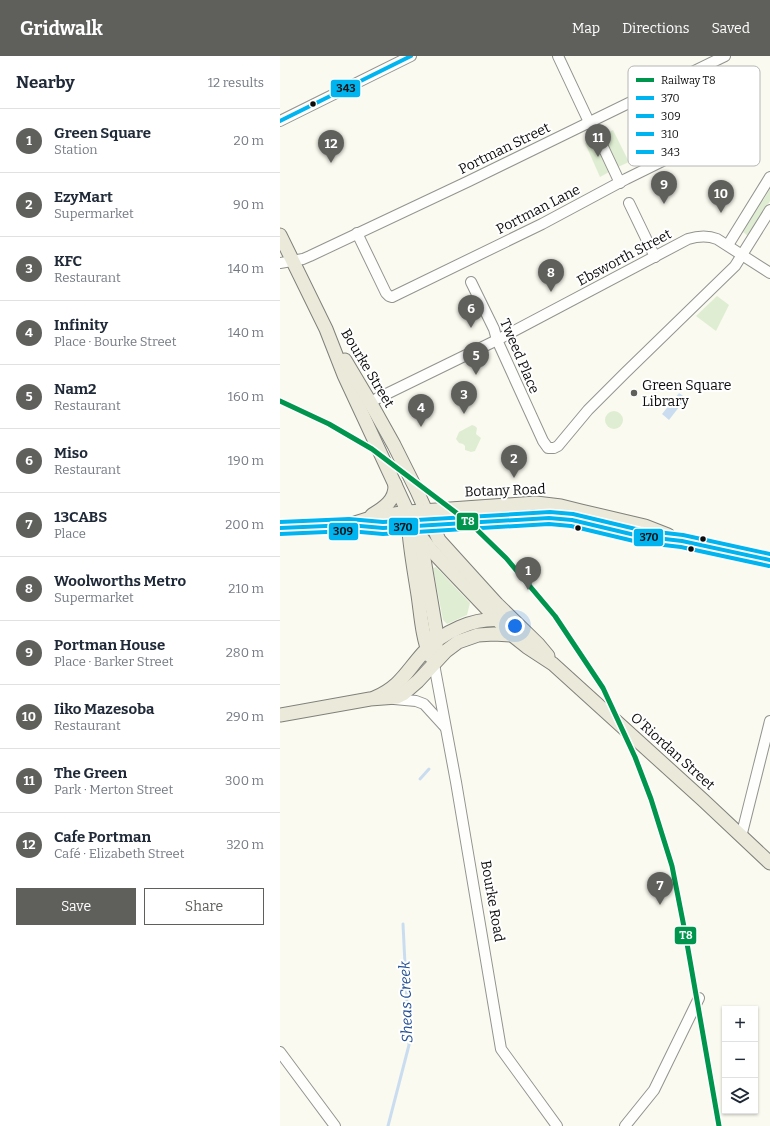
<!DOCTYPE html>
<meta charset="utf-8">
<style>
body{margin:0;font-family:Bitter,serif;background:#f2f2f3;color:#1f2937}
.controls{position:absolute;right:12px;bottom:12px;display:grid;overflow:hidden;border-radius:0px;box-shadow:0 1px 3px #0004}
.controls button{width:36px;height:36px;display:grid;place-items:center;padding:0;border:0;border-bottom:1px solid #e0e1e3;background:#fff;color:#1f2937;font:20px sans-serif}
.you{position:absolute;left:235px;top:570px;width:14px;height:14px;margin:-10px;border:3px solid #fff;border-radius:50%;background:#1a73e8;box-shadow:0 0 0 6px #1a73e833}
.badge{display:grid;place-items:center;width:26px;height:26px;border-radius:50%;background:#5f5f5c;color:#fff;font-size:13px;font-weight:700}
.pin{position:absolute;translate:-50% -33px;filter:drop-shadow(0 1px 2px #0008)}
.pin::after{content:'';position:absolute;top:21px;width:14px;height:12px;background:inherit;clip-path:polygon(0 0,100% 0,50% 100%)}
.list{margin:0;padding:0;list-style:none}
h2{display:flex;justify-content:space-between;align-items:center;height:52px;margin:0;padding:0 16px;font-size:17px}
h2 small{font-size:13px;font-weight:400;color:#747a83}
.list li{display:grid;grid-template-columns:26px 1fr auto;gap:12px;align-items:center;box-sizing:border-box;height:64px;padding:0 16px;border-top:1px solid #e0e1e3}
.list b{display:block;font-size:15px;white-space:nowrap}
.list p{margin:0;font-size:13px;white-space:nowrap;color:#747a83}
.list em{font-size:13px;font-style:normal;color:#747a83}
.actions{display:flex;gap:8px;padding:12px 16px}
.actions a{flex:1;padding:9px 0;border:1px solid #5f5f5c;border-radius:0px;text-align:center;font-size:14px;color:#5f5f5c}
.actions .main{background:#5f5f5c;color:#fff}
.icon{flex:none;width:22px;height:22px;fill:none;stroke:currentColor;stroke-width:2;stroke-linecap:round;stroke-linejoin:round}
.map{position:relative;flex:none;width:490px;height:1070px;overflow:hidden}
header{display:flex;align-items:center;gap:24px;box-sizing:border-box;height:56px;padding:0 20px;background:#5f5f5c;color:#fff}
header strong{font-size:19px}
nav{display:flex;gap:22px;margin-inline-start:auto;font-size:14px}
main{display:flex}
aside{flex:1;background:#fff}
.map>svg:first-child{display:block}
.green{fill:#dfeed2}
.water{fill:#caddf0}
.lines{fill:none;stroke-linecap:round;stroke-linejoin:round}
.stream{stroke:#caddf0;stroke-width:3}
.minor-casing{stroke:#93938f;stroke-width:12}
.major-casing{stroke:#80807c;stroke-width:15}
.minor{stroke:#fefefd;stroke-width:10}
.major{stroke:#eae9da;stroke-width:13}
.bus-1-casing{stroke:#fff;stroke-width:7}
.bus-2-casing{stroke:#fff;stroke-width:7}
.bus-3-casing{stroke:#fff;stroke-width:7}
.bus-4-casing{stroke:#fff;stroke-width:7}
.bus-1{stroke:#00b5ef;stroke-width:4}
.bus-2{stroke:#00b5ef;stroke-width:4}
.bus-3{stroke:#00b5ef;stroke-width:4}
.bus-4{stroke:#00b5ef;stroke-width:4}
.rail-1-casing{stroke:#fff;stroke-width:8}
.rail-1{stroke:#00954c;stroke-width:5}
.bus-dot{fill:#0c0c0c;stroke:#fff;stroke-width:1.5}
.poi-dot{fill:#5f5f5c;stroke:#fff;stroke-width:1.5}
.labels{text-anchor:middle;stroke-width:4;stroke-linejoin:round;paint-order:stroke}
.street-label{font-size:14px;fill:#0c0c0c;stroke:#fff}
.poi-label{font-size:14px;fill:#0c0c0c;stroke:#fff;text-anchor:start}
.water-label{font-size:15px;font-style:italic;fill:#214d93;stroke:#fff}
.key{fill:#fff;stroke:#b6b6b6;stroke-width:1}
.key-label{font-size:11px;fill:#0c0c0c}
.line-badge{stroke:#fff;stroke-width:1.5}
.badge-label{font-size:11px;text-anchor:middle;font-weight:bold;fill:#fff}
.pale-badge-label{font-size:11px;text-anchor:middle;font-weight:bold;fill:#111}
</style>
<header>
<strong>Gridwalk</strong>
<nav><a>Map</a><a>Directions</a><a>Saved</a></nav>
</header>
<main>
<aside>
<h2>Nearby<small>12 results</small></h2>
<ul class="list">
<li><span class="badge">1</span><div><b>Green Square</b><p>Station</p></div><em>20 m</em></li>
<li><span class="badge">2</span><div><b>EzyMart</b><p>Supermarket</p></div><em>90 m</em></li>
<li><span class="badge">3</span><div><b>KFC</b><p>Restaurant</p></div><em>140 m</em></li>
<li><span class="badge">4</span><div><b>Infinity</b><p>Place · Bourke Street</p></div><em>140 m</em></li>
<li><span class="badge">5</span><div><b>Nam2</b><p>Restaurant</p></div><em>160 m</em></li>
<li><span class="badge">6</span><div><b>Miso</b><p>Restaurant</p></div><em>190 m</em></li>
<li><span class="badge">7</span><div><b>13CABS</b><p>Place</p></div><em>200 m</em></li>
<li><span class="badge">8</span><div><b>Woolworths Metro</b><p>Supermarket</p></div><em>210 m</em></li>
<li><span class="badge">9</span><div><b>Portman House</b><p>Place · Barker Street</p></div><em>280 m</em></li>
<li><span class="badge">10</span><div><b>Iiko Mazesoba</b><p>Restaurant</p></div><em>290 m</em></li>
<li><span class="badge">11</span><div><b>The Green</b><p>Park · Merton Street</p></div><em>300 m</em></li>
<li><span class="badge">12</span><div><b>Cafe Portman</b><p>Café · Elizabeth Street</p></div><em>320 m</em></li>
</ul>
<div class="actions"><a class="main">Save</a><a>Share</a></div>
</aside>
<div class="map">
<svg width="490" height="1070" viewBox="0 0 490 1070">
<rect width="100%" height="100%" fill="#fafaf0"/>
<g class="green">
<polygon points="333,74 349,106 338,111 323,79"/>
<polygon points="315,82 331,115 320,121 305,87"/>
<polygon points="490,133 490,145 468,180 463,176"/>
<polygon points="437,240 449,249 436,275 416,260"/>
<circle cx="334" cy="364" r="9"/>
<polygon points="192,369 195,370 197,372 196,378 201,382 195,395 191,396 185,394 185,390 183,388 179,387 176,383 179,376"/>
<polygon points="156,511 190,547 187,559 167,568 163,564 153,512"/>
</g>
<polygon class="water" points="399,337 406,342 389,364 382,358"/>
<g class="lines">
<g class="stream">
<polyline points="140,723 149,713"/>
<polyline points="108,1070 129,989 123,868"/>
</g>
<g class="minor-casing">
<g id="minor">
<polyline points="278,0 309,66 315,74 340,127"/>
<polyline points="0,65 131,0"/>
<polyline points="349,147 375,201"/>
<polyline points="77,177 106,237 109,240 112,241 262,168 346,123 419,87"/>
<polyline points="448,189 490,121"/>
<polyline points="0,207 23,203 30,200 189,125 445,0"/>
<polyline points="191,226 214,273 217,284 263,385 268,392 274,392 278,390 308,354 345,317 455,210 490,154"/>
<path d="M90,346L217,284L408,183C418,180 427,179 437,183L490,217"/>
<polyline points="154,608 176,726 221,993 277,1070"/>
<polyline points="114,643 136,645 144,648 165,671"/>
<polyline points="461,781 490,665"/>
<polyline points="0,996 55,1070"/>
<polyline points="345,1070 374,1034 419,942"/>
</g>
</g>
<g class="major-casing">
<g id="major">
<polyline points="0,179 46,273 64,319 131,463 141,481 151,494 232,579 247,591 273,608 423,744 490,807"/>
<polyline points="65,304 90,346 114,389 137,435 159,484 217,548 258,588 268,600"/>
<path d="M92,459C104,452 116,444 115,428"/>
<path d="M128,462C129,488 134,513 138,539C141,559 142,581 150,600"/>
<polyline points="75,467 94,461 128,456 256,447 281,450 301,455 365,470 388,479"/>
<polyline points="0,472 69,469 103,472 269,462 292,464 359,480 402,485 490,504"/>
<polyline points="141,482 143,497 156,574 156,593"/>
<path d="M94,642C120,631 126,616 143,597C162,576 194,561 223,564"/>
<polyline points="0,659 90,643 117,641 123,638 138,625 166,595 178,586 198,579 214,578 232,579"/>
</g>
</g>
<use href="#minor" class="minor"/>
<use href="#major" class="major"/>
<g class="bus-1-casing">
<polyline id="bus-1" points="0,472 69,469 103,472 269,462 292,464 359,480 402,485 490,504"/>
</g>
<g class="bus-2-casing">
<polyline id="bus-2" points="0,478 69,475 103,478 269,468 291,470 358,486 401,491 489,510"/>
</g>
<g class="bus-3-casing">
<polyline id="bus-3" points="0,466 69,463 103,466 270,456 293,458 360,474 403,479 490,498"/>
</g>
<g class="bus-4-casing">
<polyline id="bus-4" points="0,65 131,0"/>
</g>
<use href="#bus-1" class="bus-1"/>
<use href="#bus-2" class="bus-2"/>
<use href="#bus-3" class="bus-3"/>
<use href="#bus-4" class="bus-4"/>
<g class="rail-1-casing">
<polyline id="rail-1" points="0,345 49,368 92,393 191,468 226,502 275,560 323,632 355,701 371,743 392,810 405,876 439,1070"/>
</g>
<use href="#rail-1" class="rail-1"/>
</g>
<g class="bus-dot">
<circle cx="33" cy="48" r="3.5"/>
<circle cx="298" cy="472" r="3.5"/>
<circle cx="423" cy="483" r="3.5"/>
<circle cx="411" cy="493" r="3.5"/>
</g>
<circle class="poi-dot" cx="354" cy="337" r="4"/>
<g class="labels">
<g class="street-label">
<text transform="translate(224 92) rotate(-26)" y="5">Portman Street</text>
<text transform="translate(258 153) rotate(-27)" y="5">Portman Lane</text>
<text transform="translate(344 201) rotate(-28)" y="5">Ebsworth Street</text>
<text transform="translate(240 300) rotate(67)" y="5">Tweed Place</text>
<text transform="translate(88 312) rotate(59)" y="5">Bourke Street</text>
<text transform="translate(225 434) rotate(-2)" y="5">Botany Road</text>
<text transform="translate(393 695) rotate(42)" y="5">O'Riordan Street</text>
<text transform="translate(213 845) rotate(80)" y="5">Bourke Road</text>
</g>
<g class="poi-label">
<text x="362" y="334">Green Square<tspan x="362" dy="16">Library</tspan></text>
</g>
<g class="water-label">
<text transform="translate(126 946) rotate(-92)" y="5">Sheas Creek</text>
</g>
</g>
<rect x="348" y="10" width="132" height="100" rx="6" class="key"/>
<rect x="356" y="22" width="18" height="4" fill="#00954c"/>
<rect x="356" y="40" width="18" height="4" fill="#00b5ef"/>
<rect x="356" y="58" width="18" height="4" fill="#00b5ef"/>
<rect x="356" y="76" width="18" height="4" fill="#00b5ef"/>
<rect x="356" y="94" width="18" height="4" fill="#00b5ef"/>
<g class="key-label">
<text x="381" y="28">Railway T8</text>
<text x="381" y="46">370</text>
<text x="381" y="64">309</text>
<text x="381" y="82">310</text>
<text x="381" y="100">343</text>
</g>
<g class="line-badge">
<rect x="50" y="23" width="31" height="19" rx="4" fill="#00b5ef"/>
<rect x="176" y="456" width="23" height="19" rx="4" fill="#00954c"/>
<rect x="108" y="461" width="31" height="19" rx="4" fill="#00b5ef"/>
<rect x="48" y="466" width="31" height="19" rx="4" fill="#00b5ef"/>
<rect x="353" y="472" width="31" height="19" rx="4" fill="#00b5ef"/>
<rect x="394" y="870" width="23" height="19" rx="4" fill="#00954c"/>
</g>
<g class="badge-label">
<text x="188" y="469">T8</text>
<text x="406" y="883">T8</text>
</g>
<g class="pale-badge-label">
<text x="66" y="36">343</text>
<text x="123" y="475">370</text>
<text x="63" y="479">309</text>
<text x="369" y="485">370</text>
</g>
</svg>
<div class="controls">
<button>+</button>
<button>−</button>
<button><svg class="icon" aria-label="layers" viewBox="0 0 24 24"><path d="M12 4l9 5-9 5-9-5zM3 14l9 5 9-5"/></svg></button>
</div>
<div class="you"></div>
<div class="pin badge" style="left:248px;top:534px">1</div>
<div class="pin badge" style="left:234px;top:422px">2</div>
<div class="pin badge" style="left:184px;top:358px">3</div>
<div class="pin badge" style="left:141px;top:371px">4</div>
<div class="pin badge" style="left:196px;top:319px">5</div>
<div class="pin badge" style="left:191px;top:272px">6</div>
<div class="pin badge" style="left:380px;top:849px">7</div>
<div class="pin badge" style="left:271px;top:236px">8</div>
<div class="pin badge" style="left:384px;top:148px">9</div>
<div class="pin badge" style="left:441px;top:157px">10</div>
<div class="pin badge" style="left:318px;top:101px">11</div>
<div class="pin badge" style="left:51px;top:107px">12</div>
</div>
</main>
